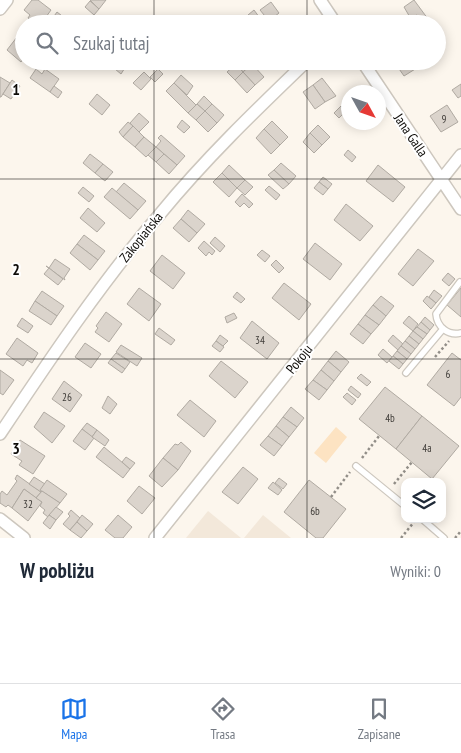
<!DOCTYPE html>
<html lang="pl">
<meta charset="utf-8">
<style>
body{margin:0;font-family:"PT Sans Narrow",sans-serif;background:#f6f6f7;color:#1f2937}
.controls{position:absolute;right:15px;bottom:15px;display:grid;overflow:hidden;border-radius:10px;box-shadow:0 2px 12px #0003}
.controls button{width:45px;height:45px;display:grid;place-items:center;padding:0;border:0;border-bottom:1px solid #e0e1e3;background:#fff;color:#1f2937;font:25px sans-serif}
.compass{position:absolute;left:341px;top:85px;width:45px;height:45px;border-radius:50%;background:#fff;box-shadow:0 2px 12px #0003;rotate:130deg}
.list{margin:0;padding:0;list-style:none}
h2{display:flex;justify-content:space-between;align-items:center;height:65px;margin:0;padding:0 20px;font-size:21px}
h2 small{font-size:16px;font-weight:400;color:#747a83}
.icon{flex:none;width:28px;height:28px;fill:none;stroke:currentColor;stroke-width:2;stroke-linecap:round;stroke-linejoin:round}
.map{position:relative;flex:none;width:461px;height:538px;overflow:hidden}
.search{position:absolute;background:#fff;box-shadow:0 2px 12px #0003;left:15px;right:15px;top:15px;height:55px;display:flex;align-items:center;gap:12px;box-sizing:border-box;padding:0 18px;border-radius:28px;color:#747a83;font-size:19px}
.sheet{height:145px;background:#fff}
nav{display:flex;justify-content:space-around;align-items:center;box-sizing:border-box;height:70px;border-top:1px solid #e0e1e3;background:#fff;font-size:14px;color:#747a83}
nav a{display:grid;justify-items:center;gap:2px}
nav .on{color:#1a73e8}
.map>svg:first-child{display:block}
.built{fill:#f3e8da}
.green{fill:#fde3c2}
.building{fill:#dbd4cc;stroke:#b0aaa2}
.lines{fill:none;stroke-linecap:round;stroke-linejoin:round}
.service-casing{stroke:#cdc7be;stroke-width:8}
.minor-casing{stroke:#cdc7be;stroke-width:14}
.path{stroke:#928e88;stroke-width:2.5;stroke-dasharray:2.5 2.5;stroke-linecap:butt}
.service{stroke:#fff;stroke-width:5.5}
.minor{stroke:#fff;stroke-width:11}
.grid{fill:none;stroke:#0d0b08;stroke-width:1;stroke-opacity:0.55}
.labels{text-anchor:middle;stroke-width:4;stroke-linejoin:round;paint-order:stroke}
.number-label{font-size:11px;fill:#403d39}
.street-label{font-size:14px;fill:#0d0b08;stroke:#fff}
.grid-label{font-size:16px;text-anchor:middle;font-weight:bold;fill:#0d0b08;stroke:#fff;stroke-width:4;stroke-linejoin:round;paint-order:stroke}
</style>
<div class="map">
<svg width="461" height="538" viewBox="0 0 461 538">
<rect width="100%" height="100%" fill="#fcf6ed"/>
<g class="built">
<polygon points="208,511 241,538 186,538"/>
<polygon points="263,515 291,538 244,538"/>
</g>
<polygon class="green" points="336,427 347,437 326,463 314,453"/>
<g class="building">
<polygon points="32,0 38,0 51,10 41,24 35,24 28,18 30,15 24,10"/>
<polygon points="90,0 106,0 99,9"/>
<polygon points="414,0 428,19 423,23 417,15 411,19 404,7"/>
<polygon points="90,1 99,9 94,15 85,7"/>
<polygon points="271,2 279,13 269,21 260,10"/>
<polygon points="254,10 262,21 259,24 255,24 248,15"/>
<polygon points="57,12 71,23 71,24 58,24 52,19"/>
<polygon points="417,15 421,21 411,24 408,21"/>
<polygon points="17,37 24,42 24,58 21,62 7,50"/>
<polygon points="122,61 134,61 138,65 135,69 128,63 121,74 115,69"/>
<polygon points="239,61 248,68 243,72 236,64"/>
<polygon points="398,61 417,61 420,66 404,76 395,63"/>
<polygon points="236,64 243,72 235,80 227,72"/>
<polygon points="252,64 264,77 255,85 243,72"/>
<polygon points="36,69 42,74 45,69 59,79 50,92 30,78"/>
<polygon points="158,69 163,74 155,82 150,77"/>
<polygon points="144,72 151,79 141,90 133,83"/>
<polygon points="243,72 255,85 247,93 235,80"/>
<polygon points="181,75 193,86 187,95 174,83"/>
<polygon points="0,77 10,83 1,97 0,97"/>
<polygon points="322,78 336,96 325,102 313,85"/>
<polygon points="12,80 20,86 11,99 3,94"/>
<polygon points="174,83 196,105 188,113 166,91"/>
<polygon points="461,84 461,96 458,98 452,90"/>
<polygon points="313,85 325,102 315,109 303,92"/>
<polygon points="54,86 62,92 58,98 50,92"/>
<polygon points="97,94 110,105 102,115 89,104"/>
<polygon points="204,96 212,104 205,111 197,104"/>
<polygon points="197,104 205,111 196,120 188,113"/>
<polygon points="212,104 224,115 217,123 205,111"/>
<polygon points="447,105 458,122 441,132 430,116"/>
<polygon points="341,106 346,111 339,118 334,113"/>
<polygon points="205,111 217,123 208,132 196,120"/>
<polygon points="139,113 149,122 139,132 130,123"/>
<polygon points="182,120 190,127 184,133 177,127"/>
<polygon points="272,121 288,137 280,145 264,129"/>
<polygon points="128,122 133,126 123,137 119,132"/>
<polygon points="318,125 330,137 322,145 310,133"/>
<polygon points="133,126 144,137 135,147 123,137"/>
<polygon points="264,129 280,145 271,154 256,138"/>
<polygon points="310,133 322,145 314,153 303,142"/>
<polygon points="161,135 185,156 177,165 156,147 161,141 158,138"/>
<polygon points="144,137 156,147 146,157 135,147"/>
<polygon points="156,147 164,154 156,162 148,155"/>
<polygon points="348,150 356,157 352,162 344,155"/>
<polygon points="90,154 103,164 95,173 83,163"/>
<polygon points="164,154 177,165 169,174 156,162"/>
<polygon points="281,163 296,176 289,184 274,170"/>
<polygon points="103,164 113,172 105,181 95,173"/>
<polygon points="229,165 245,180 237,188 222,173"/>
<polygon points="378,165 405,187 393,202 366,181"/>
<polygon points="274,170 289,184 283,189 268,175"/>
<polygon points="222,173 237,188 229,197 213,182"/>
<polygon points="323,177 332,184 328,189 319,182"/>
<polygon points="245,180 253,187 245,195 237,188"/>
<polygon points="319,182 328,189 323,195 314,188"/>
<polygon points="124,183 146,201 138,210 116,192"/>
<polygon points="269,186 280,195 276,200 265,190"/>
<polygon points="83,187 94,196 89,202 78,193"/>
<polygon points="112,188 138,210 130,219 104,197"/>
<polygon points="242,194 253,204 249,208 244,203 240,207 235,202"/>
<polygon points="346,204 373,226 360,241 334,220"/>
<polygon points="88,208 105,223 97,232 80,218"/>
<polygon points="188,210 205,224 197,233 181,219"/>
<polygon points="181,219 197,233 189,242 173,228"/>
<polygon points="84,235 105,251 98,260 77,244"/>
<polygon points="215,237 225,246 220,252 210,243"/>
<polygon points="204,241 215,251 212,255 209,252 206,256 198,248"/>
<polygon points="315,243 342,264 330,280 303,259"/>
<polygon points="77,244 98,260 90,270 70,253"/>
<polygon points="418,249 434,261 413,286 398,274"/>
<polygon points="262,250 270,256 265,262 257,255"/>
<polygon points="162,255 185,273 173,289 150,271"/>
<polygon points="55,259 70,269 64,278 65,280 46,266 49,268"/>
<polygon points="276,260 284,268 279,273 271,265"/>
<polygon points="49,268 63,279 58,285 44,274"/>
<polygon points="448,273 455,279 449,286 442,280"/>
<polygon points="284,283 311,304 299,320 272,298"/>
<polygon points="139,288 161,304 149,321 127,304"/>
<polygon points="461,288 461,317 447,305"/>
<polygon points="434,290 442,296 436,303 429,297"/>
<polygon points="42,291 64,306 57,316 35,301"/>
<polygon points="237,292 245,299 241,303 233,297"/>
<polygon points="381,296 394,306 386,316 373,305"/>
<polygon points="427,296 436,303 431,309 423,301"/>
<polygon points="35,301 57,316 51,325 29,311"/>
<polygon points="373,305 386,316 379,325 365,315"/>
<polygon points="106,312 122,324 109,342 95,332 98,328 96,326"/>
<polygon points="234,313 237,318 227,323 225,317"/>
<polygon points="365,315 379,325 371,334 358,324"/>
<polygon points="409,316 418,324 413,331 403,323"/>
<polygon points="425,317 434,325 430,330 421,322"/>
<polygon points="22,318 33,326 28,333 17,326"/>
<polygon points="252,321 279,343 267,359 240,338"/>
<polygon points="421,322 430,330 427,334 417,327"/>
<polygon points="358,324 371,334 363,344 350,334"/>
<polygon points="417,327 427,334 423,339 413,331"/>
<polygon points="159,328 175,340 171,345 155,334"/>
<polygon points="413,331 423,339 419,344 409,336"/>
<polygon points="220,335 228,341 223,346 216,341"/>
<polygon points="393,335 403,344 398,350 388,341"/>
<polygon points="409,336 419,344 415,349 405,341"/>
<polygon points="17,338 38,353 32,363 27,360 23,366 6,354"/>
<polygon points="216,341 224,347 220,352 212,346"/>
<polygon points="405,341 415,349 411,354 401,346"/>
<polygon points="85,343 101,354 91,368 75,357"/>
<polygon points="121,345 142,358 137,366 116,352"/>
<polygon points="401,346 411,354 407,359 397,351"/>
<polygon points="383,349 392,357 387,363 378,355"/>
<polygon points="336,351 349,362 341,372 328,361"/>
<polygon points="397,351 407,359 403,364 393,356"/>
<polygon points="116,353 130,362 125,369 111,359"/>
<polygon points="452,353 461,360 461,397 454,406 427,385"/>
<polygon points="393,356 403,364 399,369 389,361"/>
<polygon points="111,359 125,369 122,373 108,363"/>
<polygon points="221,361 248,382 235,398 209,376"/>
<polygon points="328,361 341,372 334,381 321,370"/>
<polygon points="0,370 14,380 3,395 0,393"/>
<polygon points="321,370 334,381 327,390 313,380"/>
<polygon points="361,374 371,382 367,386 357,378"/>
<polygon points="313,380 327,390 319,400 305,389"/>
<polygon points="64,381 82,395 70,412 52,399"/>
<polygon points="351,386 361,394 358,398 348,390"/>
<polygon points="385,387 422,416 396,449 359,419"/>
<polygon points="347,393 356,400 352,405 343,397"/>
<polygon points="108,396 117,404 110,414 102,408"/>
<polygon points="190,400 216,421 204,437 177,415"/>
<polygon points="291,407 304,418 297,427 283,417"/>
<polygon points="44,412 65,426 52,443 34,427"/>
<polygon points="422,416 459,446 432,479 396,449"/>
<polygon points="283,417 297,427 289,437 276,426"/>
<polygon points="87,423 97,430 92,437 82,429"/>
<polygon points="276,426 289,437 282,446 268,436"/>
<polygon points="82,429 94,438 85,450 73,441"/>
<polygon points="97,430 109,440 105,446 92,437"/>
<polygon points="268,436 282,446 274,456 260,445"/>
<polygon points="20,440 45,456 33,474 19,465 22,461 11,454"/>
<polygon points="181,442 191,451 178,470 163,458 175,444 178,445"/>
<polygon points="104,447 130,469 123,478 96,457"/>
<polygon points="126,457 135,463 130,469 122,462"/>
<polygon points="163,458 178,470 162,487 149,476"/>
<polygon points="243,467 258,479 238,504 222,492"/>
<polygon points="17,475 41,492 36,498 24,489 12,508 8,505 6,507 0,503 0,494 2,491 7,495 17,481 15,479"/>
<polygon points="34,477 45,484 41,492 29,484"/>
<polygon points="279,478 287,484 283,489 275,483"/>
<polygon points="47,480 67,494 60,503 40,490"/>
<polygon points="309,480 346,509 323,538 316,538 284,512"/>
<polygon points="273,482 282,490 278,495 268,488"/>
<polygon points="139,486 155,498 142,514 127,501"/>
<polygon points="24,489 42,502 28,521 12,508"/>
<polygon points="42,491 60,503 48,517 43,513 45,510 40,506 42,502 36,498"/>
<polygon points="56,507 63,512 56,520 49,515"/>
<polygon points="71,510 80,518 70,530 63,524 70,516 68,514"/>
<polygon points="49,515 56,520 50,529 43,523"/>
<polygon points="82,515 93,524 87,531 77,522"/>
<polygon points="118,515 132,527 123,538 115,538 105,530"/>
<polygon points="77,522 87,531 81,538 70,530"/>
</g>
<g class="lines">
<g class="service-casing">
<g id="service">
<path d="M460,282L436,314C437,327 448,336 461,333"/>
<polyline points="406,373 443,329"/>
<polyline points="356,466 405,506"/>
<polyline points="422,519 444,538"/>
</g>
</g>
<g class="minor-casing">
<g id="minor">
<polyline points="320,0 336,24"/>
<polyline points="0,9 7,0"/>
<polyline points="362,61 461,209"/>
<path d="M0,434C50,359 101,283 160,214C205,159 256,110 307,61"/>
<polyline points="0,519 24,538"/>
<polyline points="155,538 461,155"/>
</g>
</g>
<g class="path">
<polyline points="435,357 449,341"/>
<polyline points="362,458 379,436"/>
<polyline points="394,484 412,462"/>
<polyline points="331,497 350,472"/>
<polyline points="401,538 414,522"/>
<polyline points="455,538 461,531"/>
</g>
<use href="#service" class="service"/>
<use href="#minor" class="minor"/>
</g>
<path class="grid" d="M154,0V24M307,0V24M154,61V538M307,61V538M0,179H461M0,359H461"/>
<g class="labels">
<g class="number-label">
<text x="444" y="123">9</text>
<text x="260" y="344">34</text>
<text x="448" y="378">6</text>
<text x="67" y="401">26</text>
<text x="390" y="422">4b</text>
<text x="427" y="452">4a</text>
<text x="28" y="508">32</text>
<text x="315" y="515">6b</text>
</g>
<g class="street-label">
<text transform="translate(411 135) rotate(56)" y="5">Jana Galla</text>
<text transform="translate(141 237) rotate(-51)" y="5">Zakopiańska</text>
<text transform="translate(299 359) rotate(-51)" y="5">Pokoju</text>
</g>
</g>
<g class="grid-label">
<text x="16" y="95">1</text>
<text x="16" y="275">2</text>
<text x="16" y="454">3</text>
</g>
</svg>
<div class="controls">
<button><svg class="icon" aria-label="layers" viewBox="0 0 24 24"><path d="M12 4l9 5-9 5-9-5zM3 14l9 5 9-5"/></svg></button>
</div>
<svg class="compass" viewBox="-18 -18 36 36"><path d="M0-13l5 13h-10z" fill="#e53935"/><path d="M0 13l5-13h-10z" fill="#747a83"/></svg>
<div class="search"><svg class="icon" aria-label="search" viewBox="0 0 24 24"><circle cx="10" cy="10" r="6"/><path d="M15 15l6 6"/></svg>Szukaj tutaj</div>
</div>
<section class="sheet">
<h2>W pobliżu<small>Wyniki: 0</small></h2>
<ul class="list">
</ul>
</section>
<nav>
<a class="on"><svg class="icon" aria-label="map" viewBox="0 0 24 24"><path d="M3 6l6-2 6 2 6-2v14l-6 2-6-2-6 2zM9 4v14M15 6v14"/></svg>Mapa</a>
<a><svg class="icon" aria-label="directions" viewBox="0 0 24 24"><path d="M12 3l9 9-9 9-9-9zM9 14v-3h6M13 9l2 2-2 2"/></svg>Trasa</a>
<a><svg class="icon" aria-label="saved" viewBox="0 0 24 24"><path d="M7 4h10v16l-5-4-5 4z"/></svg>Zapisane</a>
</nav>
